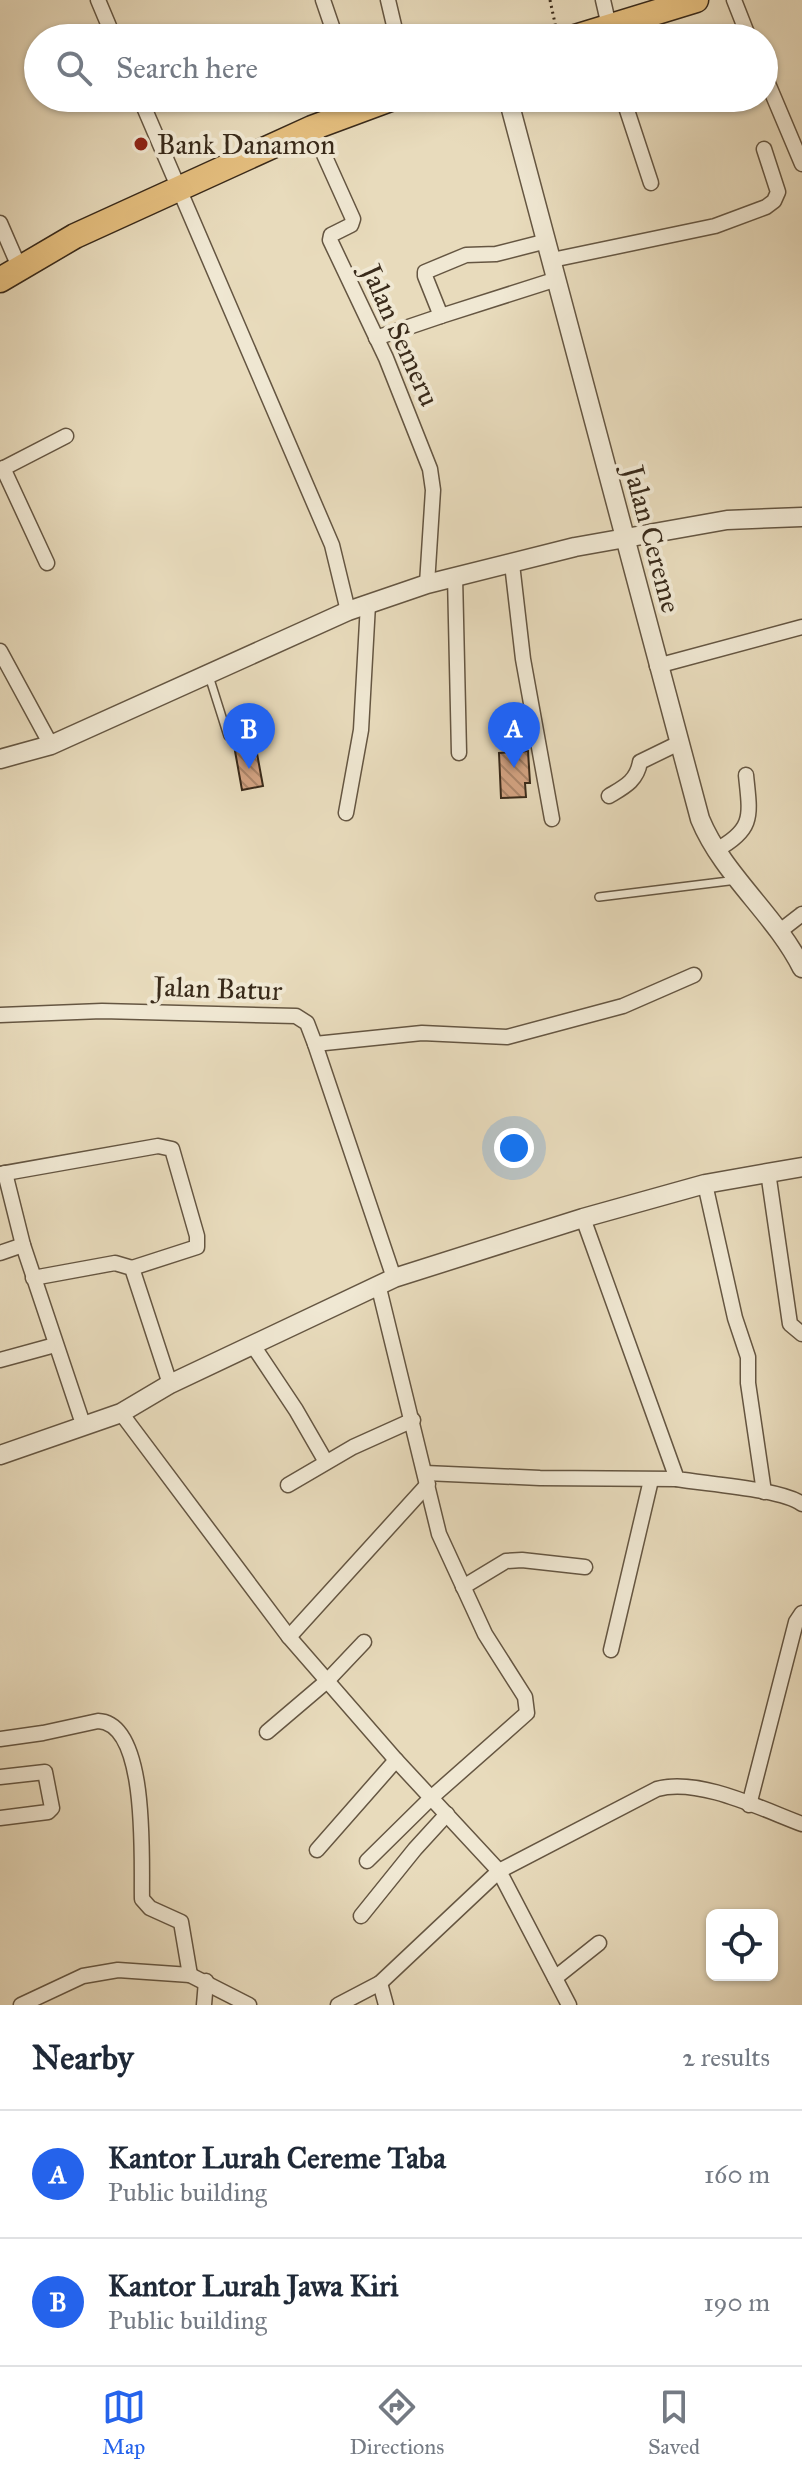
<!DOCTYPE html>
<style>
body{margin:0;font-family:"IM FELL Great Primer",serif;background:#f6f6f7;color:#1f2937}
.controls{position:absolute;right:24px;bottom:24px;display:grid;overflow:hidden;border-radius:12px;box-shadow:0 2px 6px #0004}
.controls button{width:72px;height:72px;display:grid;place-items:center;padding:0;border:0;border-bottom:2px solid #e0e1e3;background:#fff;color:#1f2937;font:40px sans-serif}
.you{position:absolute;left:514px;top:1148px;width:28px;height:28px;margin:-20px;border:6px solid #fff;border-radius:50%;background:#1a73e8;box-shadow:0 0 0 12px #1a73e833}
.badge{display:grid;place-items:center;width:52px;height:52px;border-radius:50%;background:#2563eb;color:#fff;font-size:26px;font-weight:700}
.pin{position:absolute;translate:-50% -66px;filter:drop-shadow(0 2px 4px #0008)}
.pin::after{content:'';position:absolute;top:42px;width:28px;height:24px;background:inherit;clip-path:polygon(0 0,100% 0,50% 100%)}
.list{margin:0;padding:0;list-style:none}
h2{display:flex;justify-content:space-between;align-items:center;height:104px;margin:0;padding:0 32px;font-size:34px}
h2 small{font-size:26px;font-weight:400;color:#747a83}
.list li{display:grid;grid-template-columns:52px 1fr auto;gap:24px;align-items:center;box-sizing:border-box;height:128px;padding:0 32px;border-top:2px solid #e0e1e3}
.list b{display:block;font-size:30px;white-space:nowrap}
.list p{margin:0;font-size:26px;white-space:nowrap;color:#747a83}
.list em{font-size:26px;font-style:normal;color:#747a83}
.icon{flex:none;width:44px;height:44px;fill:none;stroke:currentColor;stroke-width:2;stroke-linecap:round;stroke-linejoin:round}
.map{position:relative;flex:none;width:802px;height:2005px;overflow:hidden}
.search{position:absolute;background:#fff;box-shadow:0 2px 6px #0004;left:24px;right:24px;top:24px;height:88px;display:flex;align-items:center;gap:20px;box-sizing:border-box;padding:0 28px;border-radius:44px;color:#747a83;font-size:30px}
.sheet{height:360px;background:#fff}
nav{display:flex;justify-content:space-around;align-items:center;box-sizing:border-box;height:112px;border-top:2px solid #e0e1e3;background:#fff;font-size:22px;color:#747a83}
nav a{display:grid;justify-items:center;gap:4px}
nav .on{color:#2563eb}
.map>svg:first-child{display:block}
.building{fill:url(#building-back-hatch);stroke:#392a1a;stroke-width:2}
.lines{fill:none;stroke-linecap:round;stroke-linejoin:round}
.service-casing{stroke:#655642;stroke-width:10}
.minor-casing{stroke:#655642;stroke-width:17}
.tertiary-casing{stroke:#655642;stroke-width:21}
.trunk-casing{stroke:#392a1a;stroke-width:27}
.path{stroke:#392a1a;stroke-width:3;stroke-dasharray:2 4;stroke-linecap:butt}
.service{stroke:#f0e8d3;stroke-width:7}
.minor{stroke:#f0e8d3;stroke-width:14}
.tertiary{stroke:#f0e8d3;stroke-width:18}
.trunk{stroke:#e4be7e;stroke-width:24}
.poi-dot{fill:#8f2418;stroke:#f0e8d3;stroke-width:3}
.labels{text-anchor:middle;stroke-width:8;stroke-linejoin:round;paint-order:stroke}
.poi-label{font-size:28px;fill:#392a1a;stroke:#f0e8d3;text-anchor:start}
.street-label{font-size:28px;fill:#392a1a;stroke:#f0e8d3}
</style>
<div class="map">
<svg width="802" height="2005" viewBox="0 0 802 2005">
<defs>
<pattern id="building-back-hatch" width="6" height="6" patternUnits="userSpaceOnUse" patternTransform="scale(2)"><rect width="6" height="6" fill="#d4a483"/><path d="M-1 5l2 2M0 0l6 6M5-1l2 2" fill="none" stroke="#ad866a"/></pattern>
</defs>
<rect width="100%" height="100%" fill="#e8dbbc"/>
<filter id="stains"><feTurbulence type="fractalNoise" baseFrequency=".0025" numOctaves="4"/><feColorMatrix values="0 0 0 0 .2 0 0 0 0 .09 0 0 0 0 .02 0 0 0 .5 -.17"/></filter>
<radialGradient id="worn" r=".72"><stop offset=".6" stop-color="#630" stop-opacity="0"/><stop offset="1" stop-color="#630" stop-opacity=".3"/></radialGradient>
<g class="building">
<polygon points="256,748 263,786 242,790 235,751"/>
<polygon points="528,751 530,783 525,783 526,797 501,798 499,753"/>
</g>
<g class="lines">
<g class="service-casing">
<g id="service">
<polyline points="209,676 228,736"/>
<polyline points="599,897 737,880"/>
</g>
</g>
<g class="minor-casing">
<g id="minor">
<polyline points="98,0 114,38"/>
<polyline points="323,0 336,38"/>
<polyline points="388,0 397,38"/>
<polyline points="603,0 609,26"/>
<polyline points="734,0 749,38"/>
<polyline points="764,74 802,164"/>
<polyline points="140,98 332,545 348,611"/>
<polyline points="623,98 651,183"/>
<polyline points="312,128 353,219 351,225 331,235 330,240 386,358 430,469 433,490 427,584"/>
<polyline points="0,223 20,269"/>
<polyline points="547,241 496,254 466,255 425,272 425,276 441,316 557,279"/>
<polyline points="552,260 715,226 766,207 774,201 778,192 764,149"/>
<polyline points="376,338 441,316"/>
<polyline points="3,468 47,563"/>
<polyline points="0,470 66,436"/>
<polyline points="512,564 523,659 552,819"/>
<polyline points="455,576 459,753"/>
<polyline points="0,651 51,745"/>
<polyline points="657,666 802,627"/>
<path d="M609,796C624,787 637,781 640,762L679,743"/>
<polyline points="346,813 361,730 368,604"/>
<path d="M716,850C755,829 750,815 746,775"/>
<polyline points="780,931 802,914"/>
<polyline points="0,1015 102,1011 296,1016 307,1023 315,1044 394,1278"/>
<polyline points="315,1044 422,1033 507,1037 623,1006 694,975"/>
<polyline points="768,1172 790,1324 802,1334"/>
<polyline points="5,1173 23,1245 84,1427"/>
<polyline points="0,1174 158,1146 172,1149 197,1236 197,1247 132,1268"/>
<polyline points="705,1184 735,1318 748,1357 748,1383 764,1492"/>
<path d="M583,1218L677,1479C706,1484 782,1489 802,1504"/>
<polyline points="0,1253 23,1245"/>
<polyline points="33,1278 115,1263 132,1268 170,1384"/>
<polyline points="252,1344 296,1410 326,1462"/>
<polyline points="0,1360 55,1345"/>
<polyline points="121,1413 289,1637 396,1760 499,1871 569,2005"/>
<polyline points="425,1473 540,1478 677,1479"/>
<polyline points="288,1485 353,1447 413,1420"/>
<polyline points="463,1587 506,1561 522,1560 585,1567"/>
<polyline points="289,1637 428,1484"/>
<polyline points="611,1650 651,1480"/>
<polyline points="267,1732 327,1681 364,1642"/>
<path d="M0,1739L43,1733L98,1721C149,1723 141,1861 142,1899L150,1908L181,1922L190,1975"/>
<polyline points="0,1777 45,1772 52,1808 48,1812 0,1818"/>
<polyline points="749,1805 796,1622 802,1613"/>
<polyline points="317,1850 396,1760"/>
<polyline points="367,1861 432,1797 527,1713 525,1697 485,1634 439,1534 378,1284"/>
<polyline points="361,1916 415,1849 447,1814"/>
<polyline points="555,1978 599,1943"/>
<polyline points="380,1983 386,2005"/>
<polyline points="21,2005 83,1976 118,1970 190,1975 249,2005"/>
<polyline points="204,2005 206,1981"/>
<path d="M338,2005L380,1983L499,1871L657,1789C698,1777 762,1809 802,1824"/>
</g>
</g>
<g class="tertiary-casing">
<g id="tertiary">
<path d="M508,98L700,819C723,875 775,914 802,968"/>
<polyline points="0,759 51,745 348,611 427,584 575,547 727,520 802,517"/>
<polyline points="0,1455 121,1413 170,1384 394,1278 583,1218 705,1184 802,1167"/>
</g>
</g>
<g class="trunk-casing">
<g id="trunk">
<polyline points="572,38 696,0"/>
<polyline points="0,280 75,236 312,128 393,98"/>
</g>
</g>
<polyline class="path" points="550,0 556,28"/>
<use href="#service" class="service"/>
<use href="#minor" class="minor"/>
<use href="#tertiary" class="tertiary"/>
<use href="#trunk" class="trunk"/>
</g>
<circle class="poi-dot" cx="141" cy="144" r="8"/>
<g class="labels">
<g class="poi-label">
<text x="157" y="154">Bank Danamon</text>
</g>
<g class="street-label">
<text transform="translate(401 335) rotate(66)" y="10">Jalan Semeru</text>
<text transform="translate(653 539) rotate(75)" y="10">Jalan Cereme</text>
<text transform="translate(218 988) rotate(2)" y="10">Jalan Batur</text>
</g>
</g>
<rect width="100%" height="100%" filter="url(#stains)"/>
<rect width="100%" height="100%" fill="url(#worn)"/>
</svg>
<div class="controls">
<button><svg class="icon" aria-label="locate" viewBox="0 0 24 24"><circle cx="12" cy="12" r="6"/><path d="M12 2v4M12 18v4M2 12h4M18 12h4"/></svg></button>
</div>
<div class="you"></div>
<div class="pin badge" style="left:514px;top:768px">A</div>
<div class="pin badge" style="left:249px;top:769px">B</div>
<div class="search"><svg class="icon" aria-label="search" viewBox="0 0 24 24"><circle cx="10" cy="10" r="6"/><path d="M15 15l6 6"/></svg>Search here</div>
</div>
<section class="sheet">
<h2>Nearby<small>2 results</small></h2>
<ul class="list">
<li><span class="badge">A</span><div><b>Kantor Lurah Cereme Taba</b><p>Public building</p></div><em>160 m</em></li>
<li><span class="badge">B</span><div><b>Kantor Lurah Jawa Kiri</b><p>Public building</p></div><em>190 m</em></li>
</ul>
</section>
<nav>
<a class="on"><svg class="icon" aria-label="map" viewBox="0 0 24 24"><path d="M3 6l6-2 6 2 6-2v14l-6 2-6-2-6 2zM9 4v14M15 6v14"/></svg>Map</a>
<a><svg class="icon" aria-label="directions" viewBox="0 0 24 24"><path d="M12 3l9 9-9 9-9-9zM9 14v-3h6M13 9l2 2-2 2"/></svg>Directions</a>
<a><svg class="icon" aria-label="saved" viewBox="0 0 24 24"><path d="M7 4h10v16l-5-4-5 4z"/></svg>Saved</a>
</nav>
